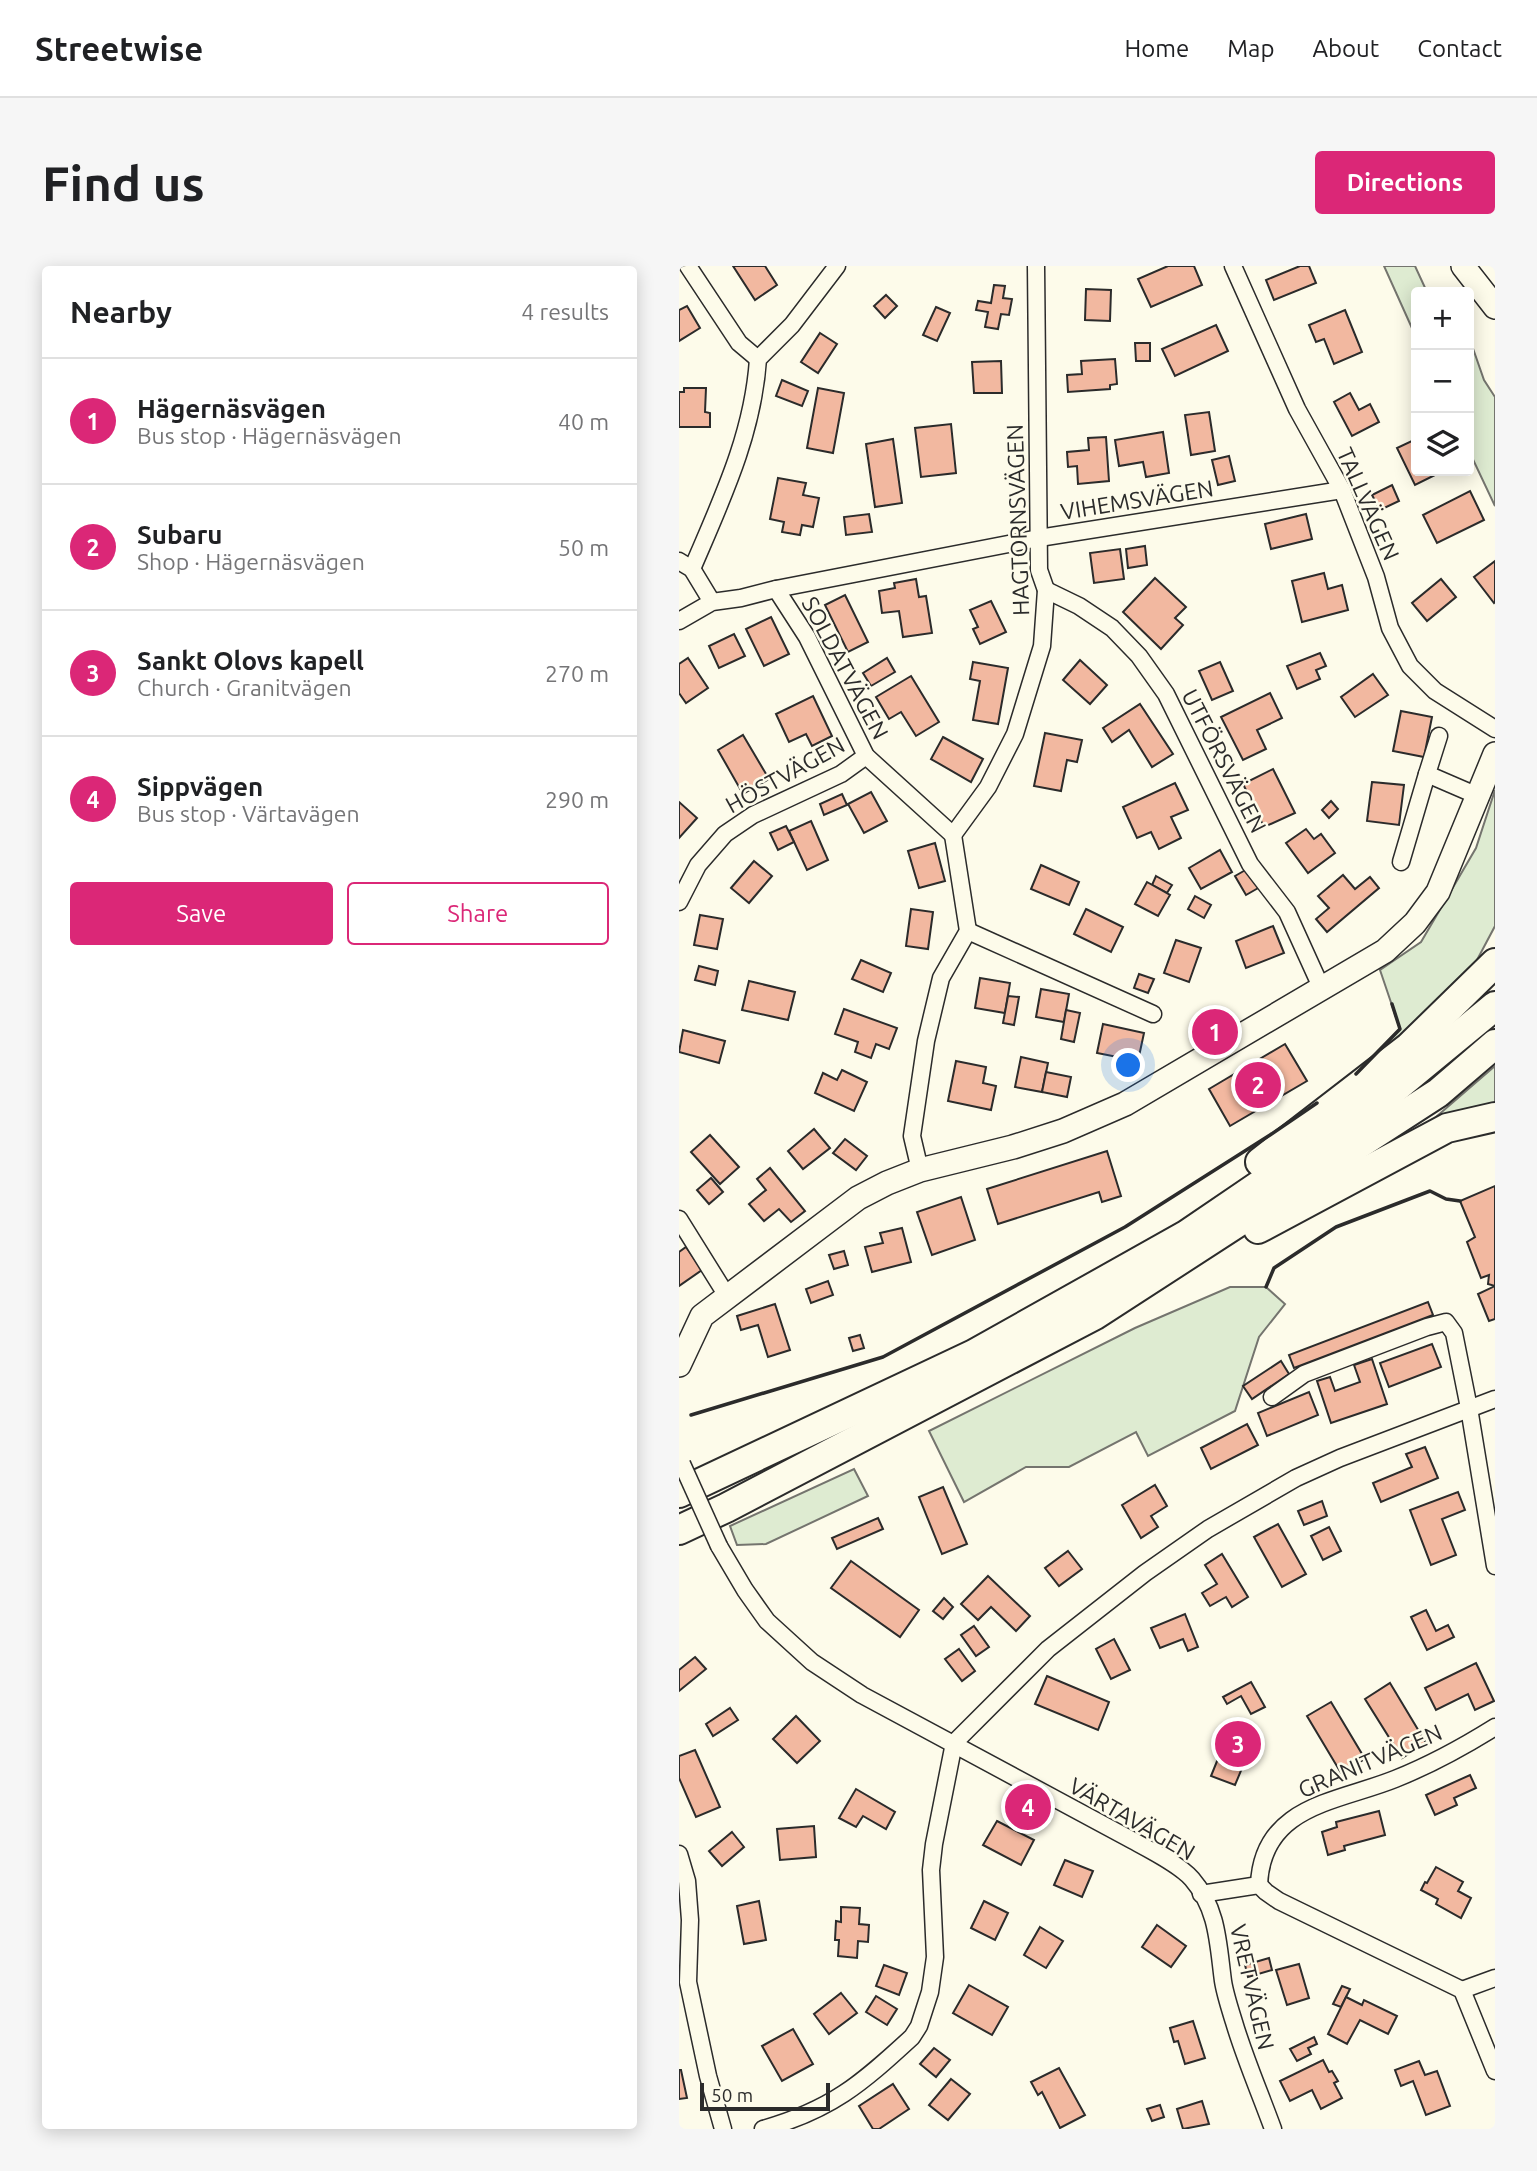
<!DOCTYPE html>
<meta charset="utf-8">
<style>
body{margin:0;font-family:Ubuntu,sans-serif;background:#f6f6f6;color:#202124}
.controls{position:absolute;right:21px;top:21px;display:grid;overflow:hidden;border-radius:7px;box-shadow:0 4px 18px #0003}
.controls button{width:63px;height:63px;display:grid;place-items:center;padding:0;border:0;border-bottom:2px solid #e0e0e0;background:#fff;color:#202124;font:35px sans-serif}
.scale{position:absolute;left:21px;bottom:18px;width:130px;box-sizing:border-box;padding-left:7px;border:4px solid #2b2b2b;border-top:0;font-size:19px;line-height:24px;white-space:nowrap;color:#2b2b2b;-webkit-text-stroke:5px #fdfbea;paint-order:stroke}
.you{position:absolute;left:450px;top:800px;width:24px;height:24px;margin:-18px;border:5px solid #fff;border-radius:50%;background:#1a73e8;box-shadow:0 0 0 10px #1a73e833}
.badge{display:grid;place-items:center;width:46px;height:46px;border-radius:50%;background:#db2777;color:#fff;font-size:23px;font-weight:700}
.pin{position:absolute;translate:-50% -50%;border:4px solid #fff;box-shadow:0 2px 7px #0006}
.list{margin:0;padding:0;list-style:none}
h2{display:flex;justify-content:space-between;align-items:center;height:91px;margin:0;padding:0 28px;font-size:30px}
h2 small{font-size:23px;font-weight:400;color:#757577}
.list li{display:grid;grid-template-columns:46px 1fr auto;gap:21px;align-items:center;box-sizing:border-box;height:126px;padding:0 28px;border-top:2px solid #e0e0e0}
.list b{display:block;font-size:26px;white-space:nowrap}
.list p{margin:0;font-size:23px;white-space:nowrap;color:#757577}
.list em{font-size:23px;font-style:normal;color:#757577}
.actions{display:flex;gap:14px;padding:21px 28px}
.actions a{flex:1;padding:16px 0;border:2px solid #db2777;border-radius:7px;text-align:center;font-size:24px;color:#db2777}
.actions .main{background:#db2777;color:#fff}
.icon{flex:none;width:38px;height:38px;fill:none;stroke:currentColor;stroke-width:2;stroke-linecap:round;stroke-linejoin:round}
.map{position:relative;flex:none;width:816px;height:1863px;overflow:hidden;border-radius:7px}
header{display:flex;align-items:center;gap:42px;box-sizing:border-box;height:98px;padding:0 35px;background:#fff;border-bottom:2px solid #e0e0e0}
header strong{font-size:33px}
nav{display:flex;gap:38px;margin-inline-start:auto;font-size:24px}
.intro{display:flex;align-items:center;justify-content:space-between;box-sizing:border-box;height:168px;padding:0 42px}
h1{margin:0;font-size:49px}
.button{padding:18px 32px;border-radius:7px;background:#db2777;color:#fff;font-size:24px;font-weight:700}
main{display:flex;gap:42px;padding:0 42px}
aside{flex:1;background:#fff;border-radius:7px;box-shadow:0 4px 18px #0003}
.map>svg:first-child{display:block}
.green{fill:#deebd1;stroke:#74746e;stroke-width:2}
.building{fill:#f2b8a0;stroke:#2b2b2b;stroke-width:2}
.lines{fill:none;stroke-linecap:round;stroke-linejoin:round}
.street-casing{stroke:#2b2b2b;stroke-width:19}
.secondary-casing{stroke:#2b2b2b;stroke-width:26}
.highway-casing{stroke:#2b2b2b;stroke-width:32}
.street{stroke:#fdfbea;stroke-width:16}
.secondary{stroke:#fdfbea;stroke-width:23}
.highway{stroke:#fdfbea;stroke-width:28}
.street-bridge-casing{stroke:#2b2b2b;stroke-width:19;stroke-linecap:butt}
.street-bridge{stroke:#fdfbea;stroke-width:16}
.wall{stroke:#2b2b2b;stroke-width:3.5}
.labels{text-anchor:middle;stroke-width:5;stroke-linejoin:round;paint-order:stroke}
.street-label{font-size:23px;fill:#2b2b2b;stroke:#fdfbea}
</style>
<header>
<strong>Streetwise</strong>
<nav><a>Home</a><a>Map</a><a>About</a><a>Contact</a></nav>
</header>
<div class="intro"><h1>Find us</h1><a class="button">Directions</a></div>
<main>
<aside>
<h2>Nearby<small>4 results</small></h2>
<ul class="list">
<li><span class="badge">1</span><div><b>Hägernäsvägen</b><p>Bus stop · Hägernäsvägen</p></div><em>40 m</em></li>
<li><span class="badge">2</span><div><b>Subaru</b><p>Shop · Hägernäsvägen</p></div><em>50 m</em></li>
<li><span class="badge">3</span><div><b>Sankt Olovs kapell</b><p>Church · Granitvägen</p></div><em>270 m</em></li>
<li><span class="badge">4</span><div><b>Sippvägen</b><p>Bus stop · Värtavägen</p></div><em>290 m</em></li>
</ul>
<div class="actions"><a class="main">Save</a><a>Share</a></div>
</aside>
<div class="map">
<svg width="816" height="1863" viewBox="0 0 816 1863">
<rect width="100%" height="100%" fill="#fdfbea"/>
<g class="green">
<polygon points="705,0 736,0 748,26 737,26 737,71"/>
<polygon points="790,71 805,114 816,131 816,240 790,185"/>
<polygon points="816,524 816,660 789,711 743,759 670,814 721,763 701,704 742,676 797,582"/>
<polygon points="816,800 816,842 750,857"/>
<polygon points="551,1021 587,1021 606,1038 580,1071 556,1145 469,1190 457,1166 390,1201 347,1201 285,1236 250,1165 456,1062"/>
<polygon points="175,1203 189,1230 87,1278 58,1279 51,1260"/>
</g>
<g class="building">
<polygon points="54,0 86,0 98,19 76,34"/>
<polygon points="489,0 515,0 523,19 472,41 459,13"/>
<polygon points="621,0 630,0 637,17 595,34 587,14"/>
<polygon points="315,19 326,20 324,32 333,33 330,49 322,48 319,63 306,61 309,46 297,44 299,35 312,37"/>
<polygon points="407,23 432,24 431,55 406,54"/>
<polygon points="207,29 218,40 206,52 195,40"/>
<polygon points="8,40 21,62 0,75 0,44"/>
<polygon points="257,41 271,47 258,75 244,69"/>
<polygon points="666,44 683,86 655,98 645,73 637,76 630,59"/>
<polygon points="537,59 549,85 496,110 483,83"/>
<polygon points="141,67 158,78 139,107 122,96"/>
<polygon points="456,77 471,77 471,95 457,95"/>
<polygon points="436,93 438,118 431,119 431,123 389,126 388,109 403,108 402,95"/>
<polygon points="322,95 323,127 295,127 293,96"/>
<polygon points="103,114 129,125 123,140 97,130"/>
<polygon points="5,122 27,122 26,146 31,147 31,161 0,161 0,126 5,126"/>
<polygon points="139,122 165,127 154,187 128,182"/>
<polygon points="671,127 680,144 691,138 700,156 673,170 655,136"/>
<polygon points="530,146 536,185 512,189 506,149"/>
<polygon points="272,158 277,207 242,211 236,162"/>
<polygon points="484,166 490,207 467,211 464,196 440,200 436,174"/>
<polygon points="427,171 430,215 399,218 398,200 389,201 388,186 410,184 409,172"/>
<polygon points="214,173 223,237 196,241 187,178"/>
<polygon points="737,173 737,205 762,206 736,219 718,182"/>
<polygon points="550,190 556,215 539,219 533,194"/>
<polygon points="99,212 127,217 124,229 140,232 134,261 123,259 121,269 103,266 105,256 91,253"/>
<polygon points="713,219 720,235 701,244 693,229"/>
<polygon points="791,225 805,254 758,277 744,249"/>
<polygon points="190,248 193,266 167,269 165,251"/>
<polygon points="627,248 633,273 592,283 586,258"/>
<polygon points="466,280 468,299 449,302 447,283"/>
<polygon points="441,283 445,313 415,317 411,287"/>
<polygon points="816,295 816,336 815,337 795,311"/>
<polygon points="645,307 649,323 663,319 669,344 623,356 613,315"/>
<polygon points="476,312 507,341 496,352 504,359 482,383 444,346"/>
<polygon points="237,313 240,331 247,330 253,367 224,371 220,345 203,347 200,325 216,322 215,317"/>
<polygon points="762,313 777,331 748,355 733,337"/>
<polygon points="166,329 189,376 169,386 146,339"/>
<polygon points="312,335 327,366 301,378 294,363 299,361 291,344"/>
<polygon points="92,351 110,388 85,400 67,363"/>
<polygon points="55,368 66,390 40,402 30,380"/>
<polygon points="641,387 647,400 637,404 641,413 618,423 608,400"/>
<polygon points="9,392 29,422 7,437 0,427 0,398"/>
<polygon points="208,392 216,406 192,420 184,407"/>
<polygon points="401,394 428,419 411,438 384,414"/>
<polygon points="294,396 329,402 319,458 294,454 301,415 291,413"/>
<polygon points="541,396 554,425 533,434 520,405"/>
<polygon points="694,408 709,429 676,451 662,431"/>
<polygon points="232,410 260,456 237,470 222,446 210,453 197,431"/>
<polygon points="591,427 603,452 578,464 587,483 564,494 542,451"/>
<polygon points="134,430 153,470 133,480 127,468 110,476 97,448"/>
<polygon points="461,438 494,488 473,501 450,464 433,476 424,462"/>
<polygon points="722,445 753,451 745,491 714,485"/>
<polygon points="366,467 403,474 398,496 388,494 382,525 355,520"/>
<polygon points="64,469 90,513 64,528 39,484"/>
<polygon points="264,471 304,493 292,516 252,493"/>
<polygon points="594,503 616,547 585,561 564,518"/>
<polygon points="693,516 725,519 720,559 688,555"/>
<polygon points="496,517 509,544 492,551 502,572 480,583 472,566 458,572 444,541"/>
<polygon points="192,526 208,555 185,567 169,538"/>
<polygon points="163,528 168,539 145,549 141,538"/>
<polygon points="652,535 659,543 650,552 643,544"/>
<polygon points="0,536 18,552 0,572"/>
<polygon points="132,555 149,594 128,604 110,565"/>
<polygon points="107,560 115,576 99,584 91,567"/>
<polygon points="627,563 635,573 642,568 656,587 629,607 607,577"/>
<polygon points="256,577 266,615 240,622 229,585"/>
<polygon points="541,584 553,606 522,623 510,602"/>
<polygon points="75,595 93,610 70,637 52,622"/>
<polygon points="362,599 400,616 390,639 352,623"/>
<polygon points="570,602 581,621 567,629 556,610"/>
<polygon points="664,609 676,623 691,611 700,622 648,666 637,653 650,642 639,630"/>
<polygon points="477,610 493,619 488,627 473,619"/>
<polygon points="468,616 491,629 479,650 456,638"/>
<polygon points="516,630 532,639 525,652 509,643"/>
<polygon points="232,643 254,646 249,683 227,680"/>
<polygon points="407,643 444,661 432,686 395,668"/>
<polygon points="21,649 44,653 38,683 15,679"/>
<polygon points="594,660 605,687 567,702 557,675"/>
<polygon points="497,674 522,682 510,716 485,707"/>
<polygon points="182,694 212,707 204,726 173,713"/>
<polygon points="20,700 39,705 36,719 16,714"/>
<polygon points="460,708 475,713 469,727 455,722"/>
<polygon points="301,712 331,717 326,747 296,742"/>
<polygon points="70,715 116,726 109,754 63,744"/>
<polygon points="362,723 390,728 385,756 357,751"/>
<polygon points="329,730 340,731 335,759 324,757"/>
<polygon points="165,743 218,762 210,783 197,778 192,792 176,786 179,776 156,768"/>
<polygon points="387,744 401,747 395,776 382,773"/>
<polygon points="424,758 465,767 459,795 418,787"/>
<polygon points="4,764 46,775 40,797 0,786"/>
<polygon points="606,778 628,815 551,860 530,823"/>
<polygon points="342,791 369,797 363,826 336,821"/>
<polygon points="277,795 307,801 304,817 317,820 312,844 269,835"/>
<polygon points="163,804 188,816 175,845 136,827 144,807 158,814"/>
<polygon points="367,806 392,811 388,831 363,826"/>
<polygon points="135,863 151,882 124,903 109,885"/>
<polygon points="31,869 60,901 41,918 12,886"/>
<polygon points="166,873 188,890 177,904 154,887"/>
<polygon points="428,885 442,930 423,936 420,926 319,958 308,923"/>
<polygon points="91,902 126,945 112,956 100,943 85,955 70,938 87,924 78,913"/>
<polygon points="32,912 44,926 30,938 18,924"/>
<polygon points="816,920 816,1020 809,1018 810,1009 802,1012 788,976 796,971 781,935"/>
<polygon points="282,931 296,974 253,989 238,946"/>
<polygon points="223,962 232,996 193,1006 186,981 204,977 201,967"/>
<polygon points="7,981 23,1004 0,1020 0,986"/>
<polygon points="165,985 169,999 155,1003 150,989"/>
<polygon points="149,1015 154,1029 132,1037 127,1023"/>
<polygon points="816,1020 816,1053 810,1055 799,1028"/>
<polygon points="749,1036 754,1049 615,1102 610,1089"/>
<polygon points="96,1038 111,1084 89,1091 79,1059 62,1064 58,1050"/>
<polygon points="181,1069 185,1082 174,1085 170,1072"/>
<polygon points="753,1078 762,1101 710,1121 701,1097"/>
<polygon points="693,1093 708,1138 652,1157 638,1115 651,1111 656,1125 681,1116 675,1099"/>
<polygon points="602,1095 610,1108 573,1133 564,1120"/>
<polygon points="630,1126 639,1149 588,1170 579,1147"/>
<polygon points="568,1158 579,1179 532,1203 522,1182"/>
<polygon points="746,1181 759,1212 702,1236 694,1217 733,1201 727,1188"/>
<polygon points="476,1219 488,1240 472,1250 479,1261 462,1272 443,1239"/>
<polygon points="264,1221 288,1278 263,1288 240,1231"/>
<polygon points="779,1226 786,1244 763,1253 777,1289 752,1299 731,1244"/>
<polygon points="643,1235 648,1250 625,1259 619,1245"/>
<polygon points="199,1252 204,1263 158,1283 153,1272"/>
<polygon points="599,1258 627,1308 603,1321 575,1271"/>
<polygon points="650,1261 662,1285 644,1294 632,1270"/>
<polygon points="389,1285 403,1303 380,1320 366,1302"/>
<polygon points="543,1288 569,1331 553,1341 547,1331 531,1340 523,1327 538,1318 526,1299"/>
<polygon points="172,1295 240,1344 221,1371 152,1322"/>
<polygon points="309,1310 351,1350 337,1365 312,1341 299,1354 282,1338"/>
<polygon points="265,1332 274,1341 264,1353 254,1345"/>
<polygon points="747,1344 757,1365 769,1359 775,1371 748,1384 732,1351"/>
<polygon points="506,1348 519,1381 509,1385 504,1373 481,1382 472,1362"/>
<polygon points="295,1360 310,1381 297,1390 282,1369"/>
<polygon points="435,1373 451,1404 432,1413 417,1383"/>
<polygon points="280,1383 296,1405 283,1415 266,1393"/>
<polygon points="16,1391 27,1403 0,1425 0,1404"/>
<polygon points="797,1397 815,1435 796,1444 789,1428 757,1444 746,1422"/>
<polygon points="368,1410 430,1436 419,1464 356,1438"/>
<polygon points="572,1416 586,1441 572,1448 562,1430 548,1438 544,1431"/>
<polygon points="711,1417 747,1477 723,1492 686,1433"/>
<polygon points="652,1436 686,1493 662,1507 628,1450"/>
<polygon points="51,1442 59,1454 34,1470 27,1458"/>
<polygon points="117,1450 141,1475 118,1497 94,1473"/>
<polygon points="557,1467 568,1472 564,1481 571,1483 556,1519 532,1510 547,1473 553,1475"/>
<polygon points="16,1484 41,1541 17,1551 0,1512 0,1490"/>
<polygon points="791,1509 797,1522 775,1532 778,1539 756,1549 747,1529"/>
<polygon points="177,1523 216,1546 207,1563 184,1550 177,1561 160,1552"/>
<polygon points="700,1545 706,1569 665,1580 666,1584 649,1589 643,1566 658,1561 657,1556"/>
<polygon points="318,1555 355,1574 342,1599 304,1579"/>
<polygon points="135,1560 137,1591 101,1594 98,1563"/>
<polygon points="53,1566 65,1581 43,1600 30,1585"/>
<polygon points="386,1594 414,1605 403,1631 375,1619"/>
<polygon points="757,1601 784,1616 779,1625 792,1632 782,1652 757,1638 759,1633 742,1624 746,1616 748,1617"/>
<polygon points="80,1635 87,1674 65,1678 58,1640"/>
<polygon points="305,1635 329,1647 316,1674 292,1662"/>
<polygon points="162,1641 181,1642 180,1658 190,1659 189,1676 179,1675 178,1692 159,1690 160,1674 156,1674 157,1655 162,1656"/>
<polygon points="478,1659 507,1680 492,1701 463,1681"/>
<polygon points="361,1661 384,1675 367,1702 345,1689"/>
<polygon points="590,1692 593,1704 569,1711 566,1699"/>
<polygon points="620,1698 630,1732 608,1739 597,1704"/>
<polygon points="205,1699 228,1707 220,1729 197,1720"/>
<polygon points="290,1719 329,1741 313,1769 274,1747"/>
<polygon points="663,1720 671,1723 662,1741 654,1738"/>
<polygon points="162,1727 178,1747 150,1768 135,1748"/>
<polygon points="197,1730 218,1743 208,1759 187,1746"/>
<polygon points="667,1731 683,1739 685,1734 718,1750 709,1768 681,1754 668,1778 649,1768"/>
<polygon points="514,1755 526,1792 506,1798 499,1775 495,1776 491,1762"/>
<polygon points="114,1763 134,1798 103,1815 83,1780"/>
<polygon points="635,1771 638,1778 629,1782 632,1788 618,1795 611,1783"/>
<polygon points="255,1782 271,1794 257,1811 241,1798"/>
<polygon points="644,1794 650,1806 653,1805 659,1815 655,1817 663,1832 642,1843 633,1824 611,1835 601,1815"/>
<polygon points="740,1795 746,1809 758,1805 771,1840 747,1849 734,1815 722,1820 716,1804"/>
<polygon points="380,1802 406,1849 381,1862 363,1826 359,1829 352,1816"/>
<polygon points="0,1804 2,1804 8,1832 0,1833"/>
<polygon points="272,1813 291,1828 269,1854 250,1839"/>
<polygon points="214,1818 230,1843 200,1863 194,1863 180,1840"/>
<polygon points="523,1835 530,1858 504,1863 498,1843"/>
<polygon points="481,1839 485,1851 473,1855 468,1843"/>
</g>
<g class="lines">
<g class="street-casing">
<g id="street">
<polyline points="9,0 60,77 79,93"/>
<polyline points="554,0 618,143 663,224 697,311 711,362 731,400 756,425 816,463"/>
<polyline points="0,295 13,303 33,336"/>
<path d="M13,303C42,235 74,169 79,93L113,59L158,0"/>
<polyline points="97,323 360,272 663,224"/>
<polyline points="367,324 400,340 433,362 460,390 487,428 571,598 608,646 642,721"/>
<polyline points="0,355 33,336 62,332 97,323 128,371 187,490 274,569"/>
<polyline points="760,470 748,508 799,530"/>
<polyline points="274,569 309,521 336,468 363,380 367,324 360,304 357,0"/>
<polyline points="722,596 748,508"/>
<polyline points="0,636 19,599 46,568 74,549 162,508 187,490"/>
<polyline points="289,665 474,748"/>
<polyline points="241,904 233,870 247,775 262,712 289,665 274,569"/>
<polyline points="0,953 48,1030"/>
<polyline points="593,1131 625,1108 748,1061 767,1056 775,1067 790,1142 816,1300"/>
<path d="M40,1280L66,1324L88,1355L133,1396L183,1429L449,1572C467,1582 500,1598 513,1613C539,1643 539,1678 544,1715C546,1728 551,1743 555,1756C566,1793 581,1827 594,1863"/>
<polyline points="0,1588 8,1615 11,1654 9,1716 29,1810 44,1863"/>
<path d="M580,1619C583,1539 659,1536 716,1513C751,1499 784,1481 816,1461"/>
<polyline points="522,1628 580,1619 587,1626 600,1635 783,1724 816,1805"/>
<polyline points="783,1724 816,1712"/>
<path d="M84,1863C152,1844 182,1818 233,1771L240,1760L251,1726L256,1691L252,1604L255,1578L275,1477L369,1383L466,1307L529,1263L617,1212L661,1192L816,1133"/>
</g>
</g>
<g class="secondary-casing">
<g id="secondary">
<polyline points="784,0 816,41"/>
<polyline points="0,1099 23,1050 179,932 208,917 241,904 334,881 384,865 446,838 706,685 736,657 759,626 816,488"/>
</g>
</g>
<g class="highway-casing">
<g id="highway">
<polyline points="581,896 730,781 816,697"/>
<polyline points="579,963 768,862 816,851"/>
<polyline points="0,1227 295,1088 507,969 685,848 816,740"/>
<polyline points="0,1264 47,1242 416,1049 759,827 816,778"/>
</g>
</g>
<use href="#street" class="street"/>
<use href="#secondary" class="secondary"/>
<use href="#highway" class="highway"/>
<g class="street-bridge-casing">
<polyline id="street-bridge" points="3,1198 40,1280"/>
</g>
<use href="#street-bridge" class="street-bridge"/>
<g class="wall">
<polyline points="677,808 721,763 713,738"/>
<polyline points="587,1021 595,1002 657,961 751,925 767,933 781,935"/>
<polyline points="12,1149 204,1091 446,961 591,869 638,837"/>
</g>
</g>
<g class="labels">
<g class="street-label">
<text transform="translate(458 234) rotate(-9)" y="8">VIHEMSVÄGEN</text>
<text transform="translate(689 238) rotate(66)" y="8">TALLVÄGEN</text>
<text transform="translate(339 254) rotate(-92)" y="8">HAGTORNSVÄGEN</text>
<text transform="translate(166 402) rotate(62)" y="8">SOLDATVÄGEN</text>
<text transform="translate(545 495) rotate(63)" y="8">UTFÖRSVÄGEN</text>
<text transform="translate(106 509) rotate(-29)" y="8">HÖSTVÄGEN</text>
<text transform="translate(691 1495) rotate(-23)" y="8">GRANITVÄGEN</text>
<text transform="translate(453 1553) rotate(30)" y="8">VÄRTAVÄGEN</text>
<text transform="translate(573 1721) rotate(77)" y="8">VRETVÄGEN</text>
</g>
</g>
</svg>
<div class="controls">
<button>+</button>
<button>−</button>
<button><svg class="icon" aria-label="layers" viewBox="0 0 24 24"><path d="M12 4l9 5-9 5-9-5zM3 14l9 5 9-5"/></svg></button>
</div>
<div class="scale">50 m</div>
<div class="you"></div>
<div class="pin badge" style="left:536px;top:766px">1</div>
<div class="pin badge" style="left:579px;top:819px">2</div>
<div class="pin badge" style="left:559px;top:1478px">3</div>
<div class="pin badge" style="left:349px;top:1541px">4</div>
</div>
</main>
